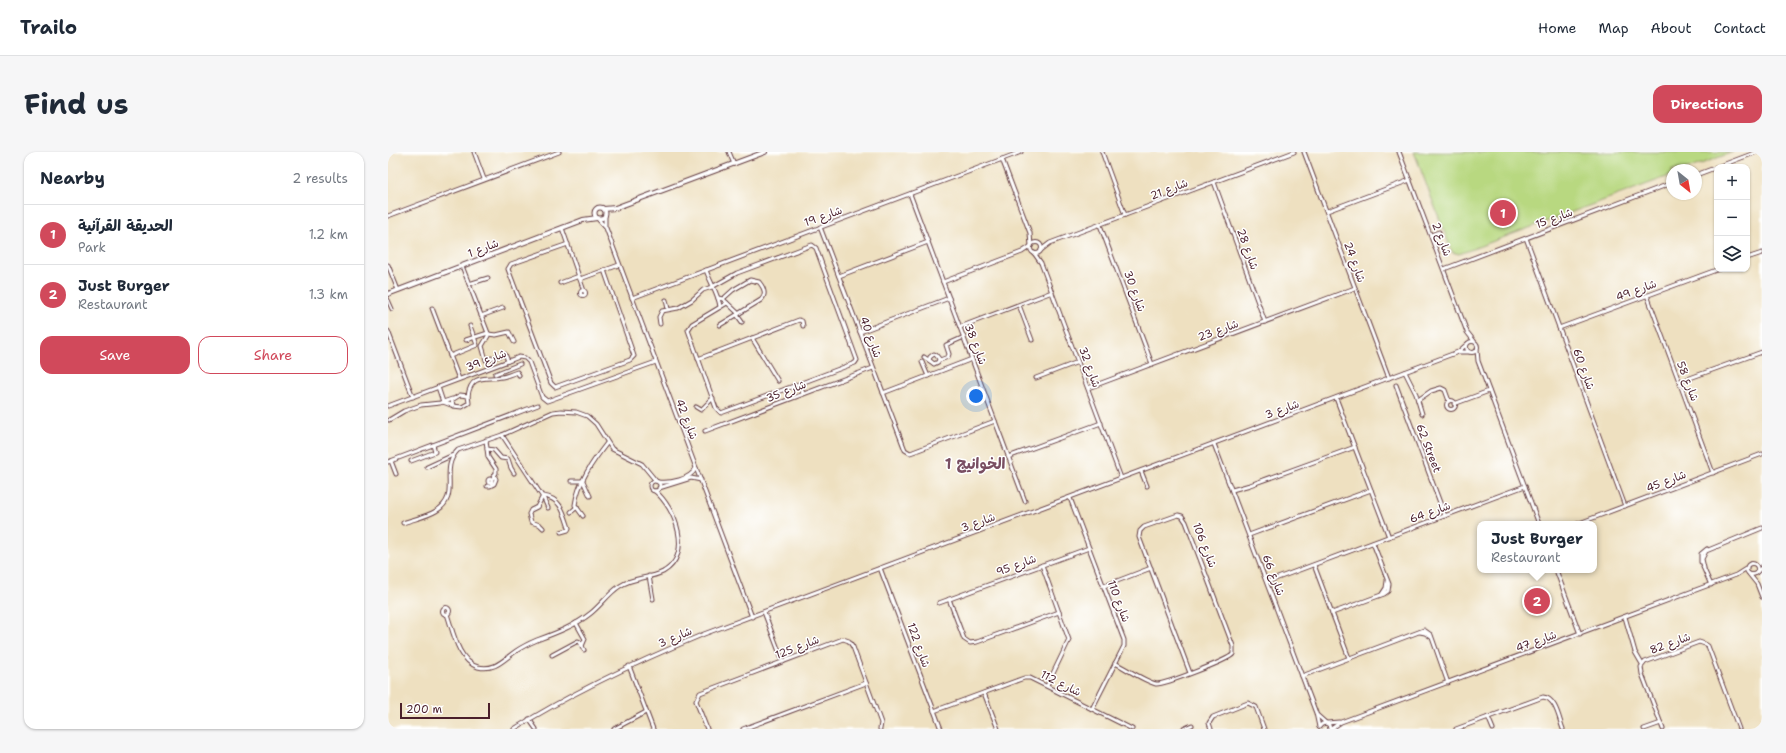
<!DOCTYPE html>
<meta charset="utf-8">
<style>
body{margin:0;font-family:"Shantell Sans","Playpen Sans Arabic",sans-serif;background:#f6f6f7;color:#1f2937}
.controls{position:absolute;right:12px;top:12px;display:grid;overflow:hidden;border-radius:8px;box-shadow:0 1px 3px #0004}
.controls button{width:36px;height:36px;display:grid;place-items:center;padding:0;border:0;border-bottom:1px solid #e0e1e3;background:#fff;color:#1f2937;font:20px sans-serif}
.compass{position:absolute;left:1278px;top:12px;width:36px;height:36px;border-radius:50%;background:#fff;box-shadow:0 1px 3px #0004;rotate:149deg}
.scale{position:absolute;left:12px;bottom:10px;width:90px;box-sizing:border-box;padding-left:4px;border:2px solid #4a1f2b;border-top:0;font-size:11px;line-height:14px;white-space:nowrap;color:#4a1f2b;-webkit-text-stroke:3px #fff;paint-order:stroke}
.you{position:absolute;left:588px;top:244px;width:14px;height:14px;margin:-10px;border:3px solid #fff;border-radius:50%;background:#1a73e8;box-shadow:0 0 0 6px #1a73e833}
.badge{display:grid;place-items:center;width:26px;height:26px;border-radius:50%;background:#d1495b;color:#fff;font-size:13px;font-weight:700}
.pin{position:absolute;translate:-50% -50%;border:2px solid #fff;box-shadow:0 1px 4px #0006}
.popup{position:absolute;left:1089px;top:369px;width:120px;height:52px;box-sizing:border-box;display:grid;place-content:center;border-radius:8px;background:#fff;filter:drop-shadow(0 1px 3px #0005);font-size:13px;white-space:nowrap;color:#747a83}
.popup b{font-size:15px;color:#1f2937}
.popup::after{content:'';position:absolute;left:50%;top:100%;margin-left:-8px;border:8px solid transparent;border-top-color:#fff}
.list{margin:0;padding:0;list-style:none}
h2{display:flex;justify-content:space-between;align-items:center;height:52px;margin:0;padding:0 16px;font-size:17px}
h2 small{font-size:13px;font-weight:400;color:#747a83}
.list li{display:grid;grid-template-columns:26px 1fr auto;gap:12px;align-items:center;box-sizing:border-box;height:60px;padding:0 16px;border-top:1px solid #e0e1e3}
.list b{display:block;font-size:15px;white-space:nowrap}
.list p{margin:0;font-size:13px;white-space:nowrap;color:#747a83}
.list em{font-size:13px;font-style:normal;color:#747a83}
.actions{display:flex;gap:8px;padding:12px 16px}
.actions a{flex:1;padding:9px 0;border:1px solid #d1495b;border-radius:12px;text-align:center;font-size:14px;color:#d1495b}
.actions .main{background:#d1495b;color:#fff}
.icon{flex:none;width:22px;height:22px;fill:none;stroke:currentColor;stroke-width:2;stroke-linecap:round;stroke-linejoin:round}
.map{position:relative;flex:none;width:1374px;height:577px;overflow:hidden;border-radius:12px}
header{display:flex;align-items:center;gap:24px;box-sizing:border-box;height:56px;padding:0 20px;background:#fff;border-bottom:1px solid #e0e1e3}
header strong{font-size:19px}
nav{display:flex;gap:22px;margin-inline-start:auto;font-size:14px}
.intro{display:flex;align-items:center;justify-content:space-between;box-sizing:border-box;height:96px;padding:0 24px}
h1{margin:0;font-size:28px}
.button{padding:10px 18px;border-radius:12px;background:#d1495b;color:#fff;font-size:14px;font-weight:700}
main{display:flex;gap:24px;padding:0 24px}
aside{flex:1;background:#fff;border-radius:12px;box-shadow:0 1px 3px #0004}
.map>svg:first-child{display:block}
.green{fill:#b8d880;stroke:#817c56}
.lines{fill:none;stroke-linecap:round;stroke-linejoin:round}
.minor-casing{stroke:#633c41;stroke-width:5}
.tertiary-casing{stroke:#633c41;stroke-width:6}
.minor{stroke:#fff;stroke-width:3}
.tertiary{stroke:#fff;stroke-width:4}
.labels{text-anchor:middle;stroke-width:3;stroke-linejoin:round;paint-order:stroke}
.street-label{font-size:11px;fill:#4a1f2b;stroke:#fff}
.district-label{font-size:15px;font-weight:bold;fill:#794e62;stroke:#fff}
</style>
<header>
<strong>Trailo</strong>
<nav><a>Home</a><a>Map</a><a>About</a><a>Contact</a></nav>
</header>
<div class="intro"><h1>Find us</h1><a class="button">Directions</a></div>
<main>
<aside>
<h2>Nearby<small>2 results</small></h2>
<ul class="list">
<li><span class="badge">1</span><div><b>الحديقة القرآنية</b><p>Park</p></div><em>1.2 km</em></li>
<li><span class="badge">2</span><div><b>Just Burger</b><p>Restaurant</p></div><em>1.3 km</em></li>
</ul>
<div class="actions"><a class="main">Save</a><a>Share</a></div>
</aside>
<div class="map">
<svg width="1374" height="577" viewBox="0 0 1374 577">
<rect width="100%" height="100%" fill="#fff"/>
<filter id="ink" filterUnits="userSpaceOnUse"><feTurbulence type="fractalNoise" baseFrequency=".025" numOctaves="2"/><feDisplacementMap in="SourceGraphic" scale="8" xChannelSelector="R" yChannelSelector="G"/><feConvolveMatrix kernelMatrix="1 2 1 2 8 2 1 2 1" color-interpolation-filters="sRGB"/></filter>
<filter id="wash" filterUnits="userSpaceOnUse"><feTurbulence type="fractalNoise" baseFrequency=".012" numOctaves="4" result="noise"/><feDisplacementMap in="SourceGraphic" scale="16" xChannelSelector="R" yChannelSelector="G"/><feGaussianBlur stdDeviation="0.9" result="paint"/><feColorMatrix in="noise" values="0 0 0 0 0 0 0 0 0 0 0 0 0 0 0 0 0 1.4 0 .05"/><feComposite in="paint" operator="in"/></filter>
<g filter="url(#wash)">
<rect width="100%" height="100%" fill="#eee0c0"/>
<polygon class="green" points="1026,0 1345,0 1297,18 1284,18 1284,23 1071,102 1064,100"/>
</g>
<g filter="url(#ink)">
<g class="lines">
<g class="minor-casing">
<g id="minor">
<polyline points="86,0 96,27"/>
<polyline points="341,0 346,12"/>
<polyline points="714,0 737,63"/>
<polyline points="916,0 1001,226"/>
<polyline points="1011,0 1079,180 1086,189"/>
<polyline points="614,7 642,81 643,94"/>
<polyline points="1308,23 1369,0"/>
<polyline points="826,30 877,170"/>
<polyline points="522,42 637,349"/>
<polyline points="939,59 1022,28"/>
<polyline points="0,64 171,0"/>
<polyline points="217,64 217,74"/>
<polyline points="210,67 218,76 364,465"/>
<polyline points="712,73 764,212"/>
<polyline points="432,75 517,298 522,301 525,300 607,269"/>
<polyline points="174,76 196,139"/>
<polyline points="1043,83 1051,80"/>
<polyline points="1138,86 1237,354"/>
<circle cx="648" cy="96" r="5.5"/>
<polyline points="180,92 123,112 120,117 163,231 167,235 242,208 246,204 216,118"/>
<polyline points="653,98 662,91 906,0"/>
<polyline points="646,101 653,111 733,326"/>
<polyline points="1359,106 1374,101"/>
<polyline points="0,113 10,138"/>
<polyline points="74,114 100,181 100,184 94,194 98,208 117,202 120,209"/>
<polyline points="1056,117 1284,31"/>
<path d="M318,118C322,130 331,143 332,155"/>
<polyline points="451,124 540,90"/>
<polyline points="192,127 231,113"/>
<polyline points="555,130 634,100 643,94"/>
<polyline points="172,131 191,124"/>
<polyline points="81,132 100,126"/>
<circle cx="195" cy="141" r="2.5"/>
<polyline points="1259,143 1325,321"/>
<polyline points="244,146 633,0"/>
<polyline points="330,146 335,147 351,162"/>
<polyline points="0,148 4,157"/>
<polyline points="278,148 280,157"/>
<polyline points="631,153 644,188"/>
<polyline points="44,156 71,227"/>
<polyline points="349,163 354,170"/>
<polyline points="93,164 115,156"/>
<polyline points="272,172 271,165 274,159 290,156 304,148 315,138 324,135 349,121 424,93 428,96 469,208 467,211 333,261 328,256 300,178 304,172 339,151"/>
<path d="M332,173L373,148C379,142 376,136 371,130L362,128L345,138L335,147"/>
<polyline points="572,175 664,140"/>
<polyline points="1171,176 1331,117"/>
<polyline points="0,179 25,245"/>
<polyline points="472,180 561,146"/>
<polyline points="100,182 108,183 121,180 126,190"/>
<polyline points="364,186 390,229"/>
<polyline points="78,188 100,181"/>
<circle cx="1084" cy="195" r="5.5"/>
<polyline points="1089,198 1090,209 1151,372"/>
<polyline points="1070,200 1079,192"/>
<polyline points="62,204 89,193 82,174"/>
<polyline points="536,205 542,209"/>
<polyline points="310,207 411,168 414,169 415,174"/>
<polyline points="551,207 550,210 546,212 541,208 542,205 546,202 548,203 552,208 560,205 561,202 558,193 576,185"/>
<polyline points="534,210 540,224"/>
<polyline points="1017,220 1028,242 1034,262"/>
<polyline points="107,222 132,212"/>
<polyline points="648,226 690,210"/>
<polyline points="1291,230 1374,200"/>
<polyline points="1008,233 1057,364"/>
<polyline points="50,235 55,250 63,253"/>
<polyline points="413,235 415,242"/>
<polyline points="700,236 967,136"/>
<polyline points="495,241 584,207"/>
<polygon points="72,243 80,244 81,251 74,255 65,254 64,248"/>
<path d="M80,244C83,221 98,228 114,225C119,224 124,222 129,220L131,223"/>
<polyline points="948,246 1001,385"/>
<polyline points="1030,248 1043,239 1053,236 1057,238 1061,249"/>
<circle cx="1063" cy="253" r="4.5"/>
<polyline points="1066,252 1101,239"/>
<polyline points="0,254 131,205 137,206 141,210 154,245 159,249 268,210"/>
<polyline points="308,255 313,258 325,246"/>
<polyline points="1,268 16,259 33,253 52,251 64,247"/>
<polyline points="317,279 485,216"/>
<polyline points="114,283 156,347 160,356"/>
<polyline points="98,288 100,305 108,317 108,321 104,327"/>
<polyline points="826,292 928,561 931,575"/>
<polyline points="99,297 106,298 113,306 120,307 123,316 126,321"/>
<polyline points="620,305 713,271"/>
<polyline points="3,309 8,322"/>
<polyline points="23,309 47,300 45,293"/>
<polyline points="0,310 150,253"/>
<polyline points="39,315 65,303"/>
<polyline points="753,319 759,334"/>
<circle cx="102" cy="329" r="2"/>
<polyline points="183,329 195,329 202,344"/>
<circle cx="267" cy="334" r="5"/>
<path d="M270,330C282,331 302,328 308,316"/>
<polyline points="99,334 102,334 106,332 108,327 106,323"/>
<polyline points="271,336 303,326 313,328"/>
<polyline points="844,338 862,333 967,295"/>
<polyline points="682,346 736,488 736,494 704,557"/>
<polyline points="183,360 189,355"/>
<path d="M195,364L187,353C190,330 205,309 219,291"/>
<path d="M15,371C26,367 38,365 48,359C74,344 50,318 70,298L114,283L165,260L173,259L188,260L199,264L208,272L224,297L254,312L268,329"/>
<polyline points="1189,372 1374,302"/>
<path d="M155,376L152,373L143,370L141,362L143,358L149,355L155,344C173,346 176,361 181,376L180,378L173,380"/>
<polyline points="861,383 983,338"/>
<polyline points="1313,410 1313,402 1319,397"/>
<circle cx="1364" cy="417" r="5.5"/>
<polyline points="654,413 681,488 659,534"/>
<polyline points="926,413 961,506"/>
<polyline points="1315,415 1323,433"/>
<polyline points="492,416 553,577"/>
<polyline points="1316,416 1314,407 1318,399 1374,376"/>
<polyline points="1168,418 1192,482"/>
<polyline points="1369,420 1374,415"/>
<polyline points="1361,422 1369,432 1374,445"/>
<polyline points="261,424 265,447"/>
<polyline points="879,430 1137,334"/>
<polyline points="716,434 763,416"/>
<polyline points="994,442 998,436 999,429"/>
<polyline points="561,447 576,487 582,491 589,490 671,460"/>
<polyline points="551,451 701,396"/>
<circle cx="58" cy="459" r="3.5"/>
<polyline points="376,460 395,510"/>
<polyline points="944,461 996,442 1000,439 1001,432 985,391"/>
<path d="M59,462C65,479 70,509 90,515C107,519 115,508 128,499C134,495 142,491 149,488C168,481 187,474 203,461C213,453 221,441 232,434C245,425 261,427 275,420C306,402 287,356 267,339"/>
<polyline points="1237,465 1247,500 1254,512"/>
<polyline points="188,471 197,487 194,494"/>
<polyline points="1032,480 1037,481 1043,485"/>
<polyline points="164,503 190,489 192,490 196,498"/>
<path d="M727,511C739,517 756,529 768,532C775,533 841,508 845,502V494L798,370L794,364L790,363L756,375L752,379L751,385L802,521"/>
<polyline points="241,514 265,577"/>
<polyline points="914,524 1036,478 1043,483 1060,531"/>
<polyline points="596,541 610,577"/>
<polyline points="546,559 636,526 642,526 744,577"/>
<polyline points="929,563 938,571"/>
<polyline points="1100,565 1105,577"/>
<polyline points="141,567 148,577"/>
<polyline points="939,571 951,570"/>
<polyline points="931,575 934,572 938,571 941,573 942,577"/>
<path d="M126,577C186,539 251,509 316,482L1070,200H1082"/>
<polyline points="226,577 258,560"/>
<polyline points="319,577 308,549 312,541 455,487 461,489 465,495 493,571 492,577"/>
<polyline points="355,577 478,531"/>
<polyline points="795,577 804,573"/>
<polyline points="823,577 821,571 825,565 860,551 868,555 876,577"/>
<polyline points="943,577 953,570 1348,423 1359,416"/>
<path d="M1068,577L1155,545C1168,546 1171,567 1175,577"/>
<polyline points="1256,577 1273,571"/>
<polyline points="1275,577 1254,522 1253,515 1257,510 1311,490 1317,492 1320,494 1351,577"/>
</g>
</g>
<g class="tertiary-casing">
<g id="tertiary">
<circle cx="212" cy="61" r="5.5"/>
<polyline points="216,57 227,56 377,0"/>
<polyline points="0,142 195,68 209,66"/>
</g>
</g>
<use href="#minor" class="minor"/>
<use href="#tertiary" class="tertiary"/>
</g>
</g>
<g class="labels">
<g class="street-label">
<text transform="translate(781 37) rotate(-21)" y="4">شارع 21</text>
<text transform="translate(435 64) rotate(-20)" y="4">شارع 19</text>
<text transform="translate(1166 66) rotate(-20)" y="4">شارع 15</text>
<text transform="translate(1054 87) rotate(69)" y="4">شارع 2</text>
<text transform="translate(95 96) rotate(-21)" y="4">شارع 1</text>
<text transform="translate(860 97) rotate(70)" y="4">شارع 28</text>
<text transform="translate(967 110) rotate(70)" y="4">شارع 24</text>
<text transform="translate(1248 138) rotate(-20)" y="4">شارع 49</text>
<text transform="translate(747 139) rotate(70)" y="4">شارع 30</text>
<text transform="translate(830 178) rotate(-20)" y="4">شارع 23</text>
<text transform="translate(483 185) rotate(70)" y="4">شارع 40</text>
<text transform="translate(588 192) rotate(69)" y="4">شارع 38</text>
<text transform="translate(98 208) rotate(-21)" y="4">شارع 39</text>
<text transform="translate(702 215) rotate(70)" y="4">شارع 32</text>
<text transform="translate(1196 217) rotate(70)" y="4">شارع 60</text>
<text transform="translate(1300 229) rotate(69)" y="4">شارع 58</text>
<text transform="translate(398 239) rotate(-21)" y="4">شارع 35</text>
<text transform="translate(894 257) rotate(-20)" y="4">شارع 3</text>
<text transform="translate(299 267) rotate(69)" y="4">شارع 42</text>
<text transform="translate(1041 296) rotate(69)" y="4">62 Street</text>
<text transform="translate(1278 329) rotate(-21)" y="4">شارع 45</text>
<text transform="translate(1042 360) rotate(-20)" y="4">شارع 64</text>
<text transform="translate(590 370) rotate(-20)" y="4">شارع 3</text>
<text transform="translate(817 393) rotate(69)" y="4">شارع 106</text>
<text transform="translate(628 413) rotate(-20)" y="4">شارع 95</text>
<text transform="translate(886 423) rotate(69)" y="4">شارع 66</text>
<text transform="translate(731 449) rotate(69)" y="4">شارع 110</text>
<text transform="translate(287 485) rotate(-23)" y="4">شارع 3</text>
<text transform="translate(1148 489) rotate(-20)" y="4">شارع 47</text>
<text transform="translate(1282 491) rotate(-20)" y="4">شارع 82</text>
<text transform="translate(531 493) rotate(70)" y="4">شارع 122</text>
<text transform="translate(409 495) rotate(-21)" y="4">شارع 125</text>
<text transform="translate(673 531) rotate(27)" y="4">شارع 112</text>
</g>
<g class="district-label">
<text x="587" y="317">الخوانيج 1</text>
</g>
</g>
</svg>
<div class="controls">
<button>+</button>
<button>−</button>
<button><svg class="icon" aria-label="layers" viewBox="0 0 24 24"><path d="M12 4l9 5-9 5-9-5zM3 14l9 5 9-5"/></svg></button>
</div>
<svg class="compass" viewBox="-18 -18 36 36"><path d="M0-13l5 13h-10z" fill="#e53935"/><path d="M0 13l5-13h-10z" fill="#747a83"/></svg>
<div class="scale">200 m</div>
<div class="you"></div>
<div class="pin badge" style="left:1115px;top:61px">1</div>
<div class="pin badge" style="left:1149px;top:449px">2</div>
<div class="popup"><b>Just Burger</b>Restaurant</div>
</div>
</main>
